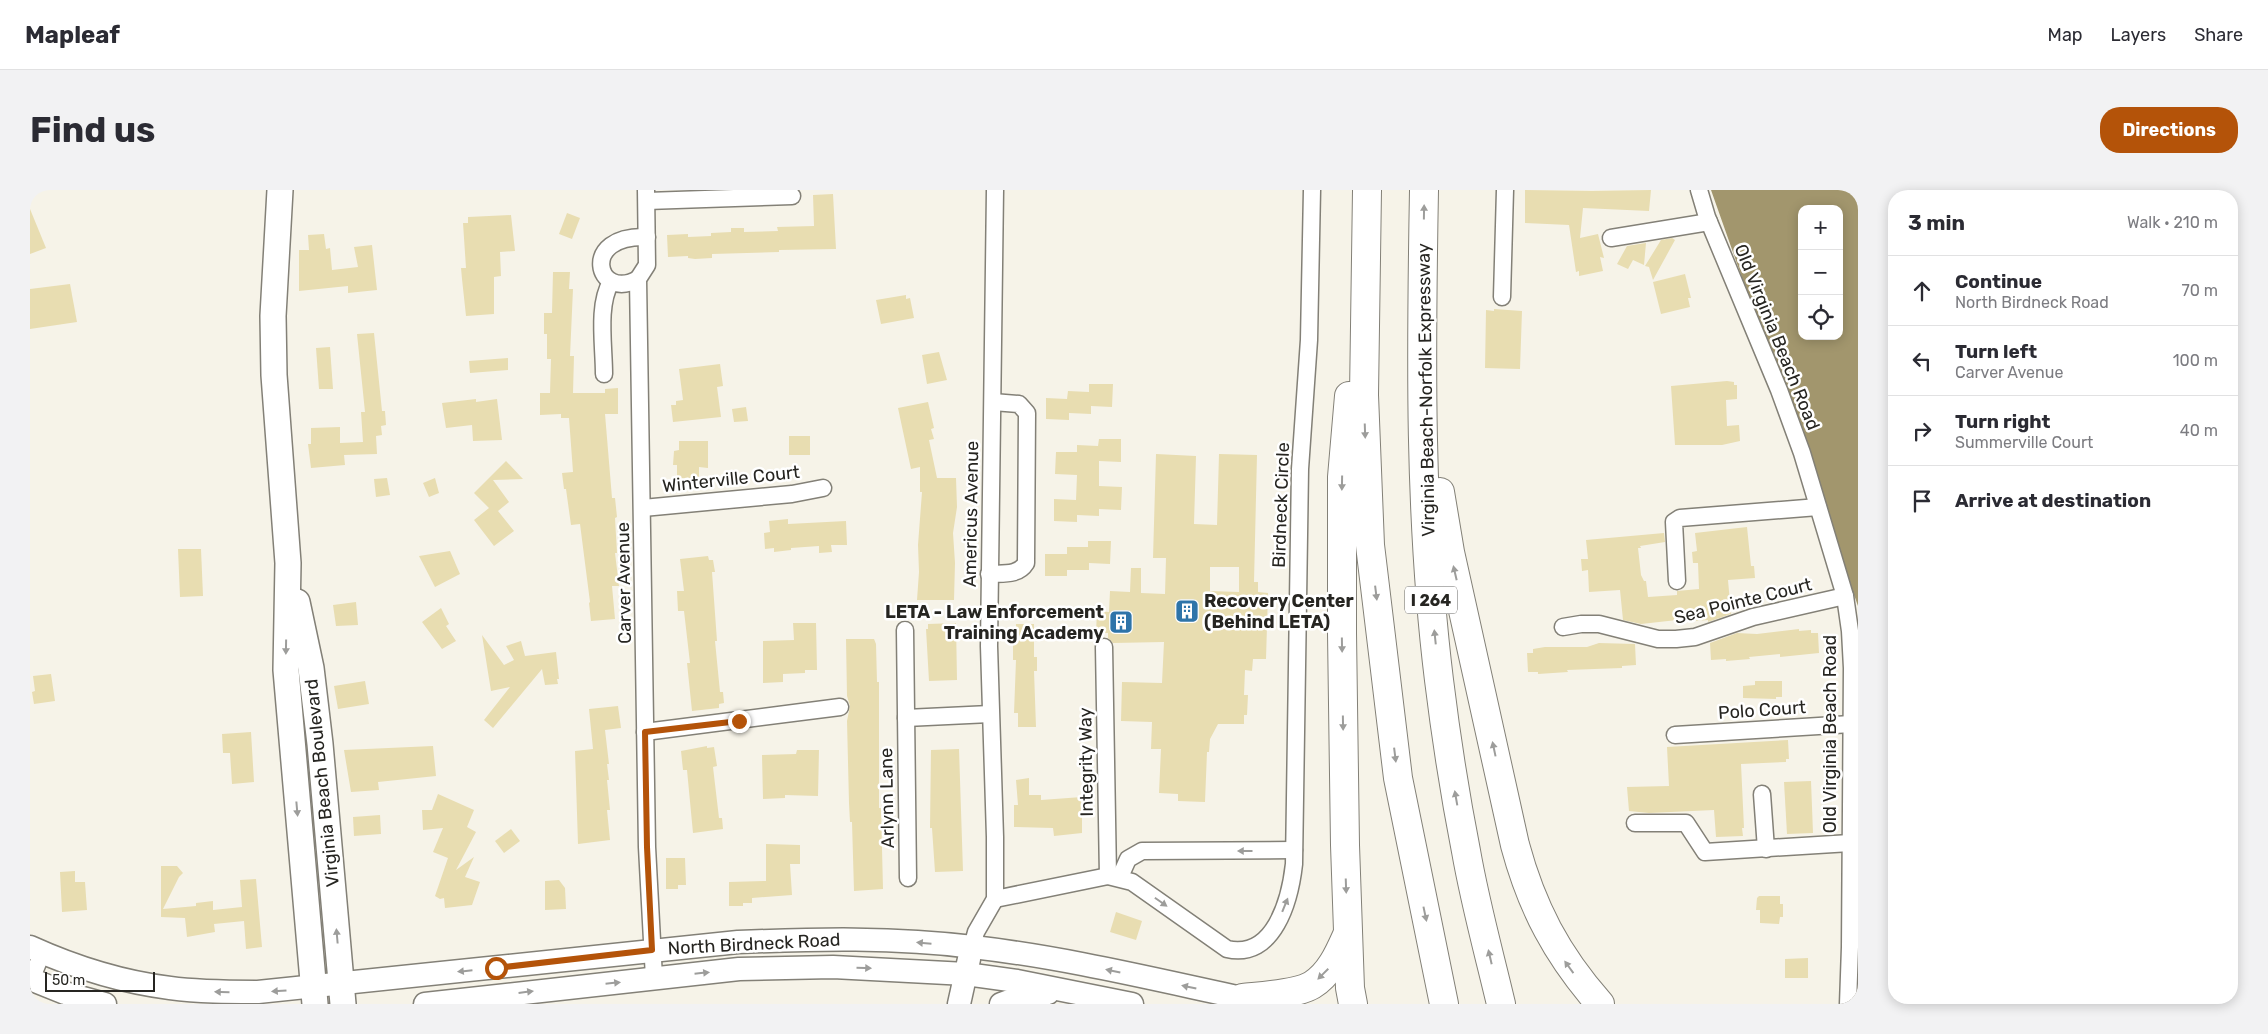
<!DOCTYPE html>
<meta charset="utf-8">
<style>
body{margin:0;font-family:Rubik,sans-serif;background:#f2f2f3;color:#2b2b33}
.controls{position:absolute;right:15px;top:15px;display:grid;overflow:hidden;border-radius:10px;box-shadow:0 2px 12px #0003}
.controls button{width:45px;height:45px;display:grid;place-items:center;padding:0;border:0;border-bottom:1px solid #e1e1e2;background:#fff;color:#2b2b33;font:25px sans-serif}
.scale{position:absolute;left:15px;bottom:12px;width:110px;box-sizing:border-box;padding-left:5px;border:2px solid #262521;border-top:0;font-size:14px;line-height:18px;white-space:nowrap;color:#262521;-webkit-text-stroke:4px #fff;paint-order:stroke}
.stop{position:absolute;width:15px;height:15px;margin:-11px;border:4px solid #b45309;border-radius:50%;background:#fff}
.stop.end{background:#b45309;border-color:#fff;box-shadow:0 1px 5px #0008}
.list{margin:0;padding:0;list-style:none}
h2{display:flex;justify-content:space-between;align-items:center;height:65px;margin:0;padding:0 20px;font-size:21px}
h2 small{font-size:16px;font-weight:400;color:#7c7c81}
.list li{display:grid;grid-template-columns:32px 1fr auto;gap:15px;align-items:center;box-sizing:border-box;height:70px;padding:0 20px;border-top:1px solid #e1e1e2}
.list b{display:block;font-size:19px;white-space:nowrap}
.list p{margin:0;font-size:16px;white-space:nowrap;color:#7c7c81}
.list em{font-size:16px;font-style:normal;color:#7c7c81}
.icon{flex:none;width:28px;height:28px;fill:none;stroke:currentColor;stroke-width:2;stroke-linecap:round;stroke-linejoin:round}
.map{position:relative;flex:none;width:1828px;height:814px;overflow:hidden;border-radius:20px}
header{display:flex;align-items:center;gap:30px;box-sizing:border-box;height:70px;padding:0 25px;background:#fff;border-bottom:1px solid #e1e1e2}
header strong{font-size:24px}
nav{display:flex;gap:28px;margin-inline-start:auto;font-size:18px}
.intro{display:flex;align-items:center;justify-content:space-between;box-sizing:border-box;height:120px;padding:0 30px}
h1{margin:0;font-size:35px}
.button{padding:12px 22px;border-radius:20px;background:#b45309;color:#fff;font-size:18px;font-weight:700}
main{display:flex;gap:30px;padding:0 30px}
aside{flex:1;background:#fff;border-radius:20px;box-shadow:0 2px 12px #0003}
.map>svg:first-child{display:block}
.water{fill:#a2966d;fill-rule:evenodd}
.building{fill:#e8ddb1;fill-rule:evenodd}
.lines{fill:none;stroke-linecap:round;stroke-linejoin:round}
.street-casing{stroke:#838077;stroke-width:19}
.secondary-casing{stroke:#838077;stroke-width:25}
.primary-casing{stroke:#838077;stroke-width:28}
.highway-casing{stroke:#838077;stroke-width:30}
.street{stroke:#fff;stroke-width:16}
.secondary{stroke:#fff;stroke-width:22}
.primary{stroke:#fff;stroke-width:25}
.highway{stroke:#fff;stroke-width:28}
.oneway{fill:#9d9d9b}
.route{stroke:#b45309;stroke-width:6}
.labels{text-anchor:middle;stroke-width:5;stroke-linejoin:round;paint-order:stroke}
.shield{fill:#fff;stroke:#676664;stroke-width:1}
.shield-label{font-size:16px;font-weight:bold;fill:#262521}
.street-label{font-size:18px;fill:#262521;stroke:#fff}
.poi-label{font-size:18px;font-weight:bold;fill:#262521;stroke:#fff;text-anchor:start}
</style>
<header>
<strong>Mapleaf</strong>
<nav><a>Map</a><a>Layers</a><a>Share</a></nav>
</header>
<div class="intro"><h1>Find us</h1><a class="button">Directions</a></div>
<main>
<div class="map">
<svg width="1828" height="814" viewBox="0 0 1828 814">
<rect width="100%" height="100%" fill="#f6f3e8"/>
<path class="water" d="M1681,0H1828V416ZM1772,19H1809V146H1772Z"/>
<g class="building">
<polygon points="1495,0 1562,1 1621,0 1619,21 1553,18 1550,48 1568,44 1574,68 1570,67 1573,81 1549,86 1549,81 1546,82 1539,35 1495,33"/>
<polygon points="803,4 806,59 749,60 749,62 682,64 682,68 665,69 658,68 658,66 638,67 637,45 658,44 658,47 681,46 681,43 701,42 701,38 714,38 714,42 748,41 747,37 784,36 783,5"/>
<polygon points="0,19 16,58 0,64"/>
<polygon points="537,23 550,28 542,49 529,44"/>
<polygon points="481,25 485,61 470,62 471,86 464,87 464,124 436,126 432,89 431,78 436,78 433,33 438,33 438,27"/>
<polygon points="294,44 296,59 300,58 302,80 328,77 324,57 342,55 347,100 318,103 318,96 269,101 269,60 279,60 278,45"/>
<polygon points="1642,48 1645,50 1623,90 1619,77 1615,76 1631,50"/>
<polygon points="1616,53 1614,75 1603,70 1598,79 1587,74 1597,56"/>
<polygon points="523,82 540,82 539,99 543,99 540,166 544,166 543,203 575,203 575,199 588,198 588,224 575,224 582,308 585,308 587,327 585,328 587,363 585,363 589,396 582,396 585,429 561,431 559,413 560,412 550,334 541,335 536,299 534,299 532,283 543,282 539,228 531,228 531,224 510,225 510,203 520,203 521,169 517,169 517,144 514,144 514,123 522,123"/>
<polygon points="1655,84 1661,108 1658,108 1660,117 1631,124 1623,92"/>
<polygon points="40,94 47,132 0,139 0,99"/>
<polygon points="876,105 876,109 880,108 884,128 851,134 846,110"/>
<polygon points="1464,119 1492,121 1490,179 1455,178 1456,120 1464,121"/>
<polygon points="344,143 352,221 355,221 356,235 351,236 352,245 346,246 347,264 314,265 315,275 281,278 278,254 281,254 281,238 310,237 310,253 333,252 331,222 335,222 327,144"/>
<polygon points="300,157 303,199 289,199 286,158"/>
<polygon points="909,162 917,190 897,194 892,165"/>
<polygon points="478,168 478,180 440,183 439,171"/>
<polygon points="690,174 693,196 687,197 691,227 643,232 641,215 646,215 646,211 653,210 649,179"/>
<polygon points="1697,191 1704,192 1704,195 1707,195 1707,209 1696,210 1697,236 1709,235 1710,251 1692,255 1645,255 1641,196"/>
<polygon points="1059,194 1083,194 1082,217 1061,216 1061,224 1039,223 1039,230 1016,229 1016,208 1037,209 1038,201 1059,202"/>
<polygon points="446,209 446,212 467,209 472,250 443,251 442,235 416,238 412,213"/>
<polygon points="898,212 904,238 901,239 904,249 899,250 907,288 926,288 927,317 923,343 925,373 924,410 887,410 889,382 888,355 892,302 890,302 890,277 881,279 868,218"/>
<polygon points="716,217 718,231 704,232 702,219"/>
<rect x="759" y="246" width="21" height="19"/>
<polygon points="1069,249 1091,249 1091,272 1069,271 1069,296 1092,297 1091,320 1069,319 1069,326 1047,325 1047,332 1024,331 1024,309 1046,310 1047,285 1025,284 1026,262 1047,262 1047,255 1068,256"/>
<polygon points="649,251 678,251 678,278 669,277 669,293 647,293 647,275 643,275 644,261 649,260"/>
<path d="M1126,264L1166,266L1164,334L1187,335L1189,264L1227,265L1224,392H1228V402L1238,403L1236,469H1223L1222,481L1215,480L1214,505H1218L1217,525H1214V534H1188L1180,549L1179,562H1177L1175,612L1148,611V604L1129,603L1131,559H1121L1122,532L1091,531L1092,492L1132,493L1134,452L1083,453L1078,448V443H1066L1067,421L1079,422L1080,401L1100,402L1101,378H1111V403L1135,404L1136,368H1123ZM1180,377H1209V402L1180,401Z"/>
<polygon points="476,271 493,289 463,290 479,312 468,321 484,341 464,356 444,330 459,318 444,303"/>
<polygon points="357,288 360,305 346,307 344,289"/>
<polygon points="405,288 409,303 399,307 393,293"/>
<polygon points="758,329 758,334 816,331 817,355 801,355 802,362 789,363 789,356 761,358 761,360 744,362 744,358 735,359 734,343 740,342 739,331"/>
<polygon points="1717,337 1721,376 1724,376 1725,388 1698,390 1701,424 1678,432 1678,430 1665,431 1665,428 1611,434 1593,430 1590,400 1559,402 1558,380 1552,381 1551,369 1558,369 1556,350 1634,343 1635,352 1610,356 1611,358 1608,358 1611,385 1614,391 1616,391 1618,407 1647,405 1647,401 1669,399 1668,373 1663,373 1662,362 1667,361 1665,343"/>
<polygon points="1058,351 1081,351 1080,374 1059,373 1059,380 1037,380 1037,386 1015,386 1015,364 1037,364 1037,357 1058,357"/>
<polygon points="148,359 171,359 173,406 150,407"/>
<polygon points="420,361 430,384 405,397 389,366"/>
<polygon points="678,366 679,370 683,370 685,382 682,382 687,451 685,451 690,502 693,502 694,513 689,514 689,518 662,521 657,473 660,473 654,421 648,421 647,401 654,401 650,369"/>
<polygon points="326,412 328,435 306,436 303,415"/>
<polygon points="411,418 419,434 416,436 426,451 412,459 392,432"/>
<polygon points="763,433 786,433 787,480 775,480 775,483 753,484 753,492 733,493 733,451 764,450"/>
<polygon points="926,433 927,490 899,491 896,439 898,439 898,434"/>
<polygon points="986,434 1004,434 1004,467 1007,467 1007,481 1004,481 1006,537 988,537 988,523 984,523 986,470 983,470 983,448 986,448"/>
<polygon points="1769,439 1769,441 1781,440 1781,443 1788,443 1789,463 1750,467 1750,464 1719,467 1720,469 1696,471 1696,469 1681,470 1680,453 1707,443 1727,444"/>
<polygon points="452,445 474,475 484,470 476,456 491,451 495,466 526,462 529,489 527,489 528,494 515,495 512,479 463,538 454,530 480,497 461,501"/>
<polygon points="816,449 844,449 846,454 847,492 849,492 849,618 851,618 853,699 824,701 822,632 820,632 819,613 817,531 820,516 817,506"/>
<polygon points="1569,453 1605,454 1606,475 1592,476 1592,478 1537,480 1538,482 1508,484 1508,482 1498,482 1497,463 1503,463 1503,459 1515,457 1557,457"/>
<polygon points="21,484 25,511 4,514 2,502 5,501 3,486"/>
<polygon points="335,491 339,514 308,519 304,496"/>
<polygon points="1725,491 1752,491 1752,507 1746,507 1746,509 1713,508 1713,496 1725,495"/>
<polygon points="588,516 591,538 575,540 579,574 577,574 579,590 577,590 580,620 577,620 580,650 548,654 545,561 563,559 559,519"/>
<polygon points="221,542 224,592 202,594 200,563 193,563 192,544"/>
<polygon points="1758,550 1759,569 1756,569 1756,572 1711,574 1714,638 1712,638 1713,646 1686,647 1684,620 1619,623 1599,621 1597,597 1639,596 1637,557"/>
<polygon points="403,556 406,586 348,592 349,600 321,602 314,560"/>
<polygon points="677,556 677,558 684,557 687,576 683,577 689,628 692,628 693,639 663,643 657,580 653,580 651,561"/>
<polygon points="929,559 933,681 905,682 902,638 900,638 901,560"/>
<polygon points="767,560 789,560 788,606 755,605 755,608 733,609 732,565 766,564"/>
<polygon points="999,588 999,605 1011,605 1011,610 1052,607 1052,643 1024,646 1023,638 984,637 984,615 988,615 986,590"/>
<polygon points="1781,591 1783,643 1757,644 1754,592"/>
<polygon points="408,604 444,620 437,637 446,642 426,680 444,667 435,687 450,692 442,715 415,718 414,708 410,709 405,706 418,668 403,662 413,638 393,640 392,620 402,620"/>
<polygon points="350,625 351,644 324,646 323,627"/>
<polygon points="481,639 490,651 474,663 465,651"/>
<polygon points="736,654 770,655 770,674 760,674 762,705 722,708 722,713 713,713 713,716 699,716 699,692 736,691"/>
<polygon points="636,668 655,668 656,695 648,695 648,699 636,699"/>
<polygon points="131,676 147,676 153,683 149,687 133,719 166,716 166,713 183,711 183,720 212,717 210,690 226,689 232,757 216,759 214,731 184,734 185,742 157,747 155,728 131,727"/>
<polygon points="45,681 45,692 55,692 57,720 32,722 30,682"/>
<polygon points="529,690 535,698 536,719 515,720 515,691"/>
<polygon points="1729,706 1750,706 1750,714 1753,714 1753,727 1750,727 1749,734 1730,733 1730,720 1726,720 1727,708"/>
<polygon points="1086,722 1112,731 1106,750 1080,742"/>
<polygon points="1778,768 1778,788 1755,788 1755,769"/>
</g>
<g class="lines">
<g class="street-casing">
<g id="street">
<polyline points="616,0 617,75 608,89 617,657 624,788"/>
<polyline points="1669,0 1677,27 1749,200 1772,263 1815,406 1820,441 1822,478 1820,757 1818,814"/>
<polyline points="617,11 762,6"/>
<polyline points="1581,48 1679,32"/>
<path d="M608,89C566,112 549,44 617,47"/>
<polyline points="1472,107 1475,0"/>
<path d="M574,184C574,156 567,115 581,92"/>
<polyline points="613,318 762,304 793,298"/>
<path d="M959,384C973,383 988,386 996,373L997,223L989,214L963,212"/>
<polyline points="1647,391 1644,332 1650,328 1788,317"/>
<polyline points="1533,437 1551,434 1569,434 1628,449 1646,449 1665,447 1723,427 1815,406"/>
<polyline points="875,440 878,688"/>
<polyline points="1074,457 1078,686"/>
<polyline points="876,528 960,524"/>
<polyline points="615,542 810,517"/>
<polyline points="1645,545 1821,534"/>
<polyline points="1732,604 1736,659"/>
<polyline points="1605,633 1656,633 1675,662 1820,653 1828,654"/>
<polyline points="1090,687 1098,669 1112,661 1264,660"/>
<path d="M965,709L1078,686L1102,692L1197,759C1244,770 1260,710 1264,674L1270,279L1279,150L1282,0"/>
<polyline points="942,757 946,742 965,709 965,647 959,456 965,0"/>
<polyline points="1,790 12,763"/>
</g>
</g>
<g class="secondary-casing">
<g id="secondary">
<path d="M0,757C44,777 92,792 140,798C169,802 198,802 228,802L708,752C786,749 865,747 943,757C1040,768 1135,792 1231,812"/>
<polyline points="0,789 35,803 75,814"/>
<polyline points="395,814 709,779 803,777 936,784 987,791 1102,814"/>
<polyline points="929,814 939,769"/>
<polyline points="971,814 990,807 1018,803"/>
</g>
</g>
<g class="primary-casing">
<g id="primary">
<polyline points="250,0 243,126 244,185 258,373 256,480 285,814"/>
<polyline points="267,412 281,478 290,554 313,814"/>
</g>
</g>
<g class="highway-casing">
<g id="highway">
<polyline points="1337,0 1334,205 1340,355 1368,588 1414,814"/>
<path d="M1394,0C1391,163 1389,328 1409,490C1416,547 1425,605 1436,661C1445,713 1459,763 1471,814"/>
<polyline points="1319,206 1312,287 1312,443 1315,655 1320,798 1323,814"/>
<path d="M1410,302L1420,362L1485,655C1502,718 1527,765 1570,814"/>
<path d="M1213,808C1231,806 1267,804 1282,795C1300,784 1309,763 1317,745"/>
</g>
</g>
<use href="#street" class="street"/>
<use href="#secondary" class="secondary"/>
<use href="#primary" class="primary"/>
<use href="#highway" class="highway"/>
</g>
<defs><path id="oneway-solid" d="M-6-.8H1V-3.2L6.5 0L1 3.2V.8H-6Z" transform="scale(1.25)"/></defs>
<g class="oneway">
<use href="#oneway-solid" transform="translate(1394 22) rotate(-89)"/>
<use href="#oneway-solid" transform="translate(1335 241) rotate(88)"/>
<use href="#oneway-solid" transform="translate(1312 293) rotate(91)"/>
<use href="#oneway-solid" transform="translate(1425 383) rotate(-103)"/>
<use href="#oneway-solid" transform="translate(1346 403) rotate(83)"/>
<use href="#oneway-solid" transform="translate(1405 447) rotate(-96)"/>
<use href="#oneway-solid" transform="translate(1312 455) rotate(89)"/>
<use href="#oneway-solid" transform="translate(256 457) rotate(91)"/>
<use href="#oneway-solid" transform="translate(1313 533) rotate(89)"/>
<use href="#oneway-solid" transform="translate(1464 559) rotate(-102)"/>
<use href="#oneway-solid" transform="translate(1365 565) rotate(83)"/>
<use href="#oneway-solid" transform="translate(1426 608) rotate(-100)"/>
<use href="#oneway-solid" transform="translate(267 619) rotate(85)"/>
<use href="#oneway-solid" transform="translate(1215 661) rotate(180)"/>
<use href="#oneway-solid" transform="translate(1316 696) rotate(88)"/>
<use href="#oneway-solid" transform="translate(1131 712) rotate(35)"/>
<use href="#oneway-solid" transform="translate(1255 715) rotate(-68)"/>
<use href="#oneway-solid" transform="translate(1395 724) rotate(78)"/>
<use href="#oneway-solid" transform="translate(307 746) rotate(-95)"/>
<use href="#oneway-solid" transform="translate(894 753) rotate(-175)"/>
<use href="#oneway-solid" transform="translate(1460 767) rotate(-103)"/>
<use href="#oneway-solid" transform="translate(1539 777) rotate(-126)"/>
<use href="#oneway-solid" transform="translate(834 778) rotate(2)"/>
<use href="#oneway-solid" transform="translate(435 781) rotate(174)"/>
<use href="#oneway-solid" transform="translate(1083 781) rotate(-168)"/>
<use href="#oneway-solid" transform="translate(672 783) rotate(-6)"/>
<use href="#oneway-solid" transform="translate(1293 784) rotate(135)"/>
<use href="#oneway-solid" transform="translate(583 793) rotate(-6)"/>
<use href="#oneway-solid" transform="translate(1159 797) rotate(-168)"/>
<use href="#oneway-solid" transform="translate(249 801) rotate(176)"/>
<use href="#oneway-solid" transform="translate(192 802) rotate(-179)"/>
<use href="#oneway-solid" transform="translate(496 802) rotate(-7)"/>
</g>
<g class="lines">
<polyline class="route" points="466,778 622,760 617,657 615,542 709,531"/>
</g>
<defs>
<g id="building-square" transform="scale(1.25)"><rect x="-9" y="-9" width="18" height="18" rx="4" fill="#2e74a9" stroke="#fff"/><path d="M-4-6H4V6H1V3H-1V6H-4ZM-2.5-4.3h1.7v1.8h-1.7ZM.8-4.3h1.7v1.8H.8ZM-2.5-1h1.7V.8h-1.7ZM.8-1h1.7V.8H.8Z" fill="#fff"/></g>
</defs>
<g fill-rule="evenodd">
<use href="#building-square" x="1157" y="421"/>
<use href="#building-square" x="1091" y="432"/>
</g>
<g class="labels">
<rect class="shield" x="1375" y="396.5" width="52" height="27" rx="4"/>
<g class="shield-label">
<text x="1401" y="416">I 264</text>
</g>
<g class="street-label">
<text transform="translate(1747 147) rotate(68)" y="6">Old Virginia Beach Road</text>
<text transform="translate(1396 200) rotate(-91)" y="6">Virginia Beach-Norfolk Expressway</text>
<text transform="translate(701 289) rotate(-6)" y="6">Winterville Court</text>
<text transform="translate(1251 315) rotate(-88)" y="6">Birdneck Circle</text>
<text transform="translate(941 324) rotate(-89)" y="6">Americus Avenue</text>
<text transform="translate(594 393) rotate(-91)" y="6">Carver Avenue</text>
<text transform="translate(1713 411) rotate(-14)" y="6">Sea Pointe Court</text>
<text transform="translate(1732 520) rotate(-4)" y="6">Polo Court</text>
<text transform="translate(1800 544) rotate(-90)" y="6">Old Virginia Beach Road</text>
<text transform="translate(1056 572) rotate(-91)" y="6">Integrity Way</text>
<text transform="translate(292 593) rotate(-96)" y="6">Virginia Beach Boulevard</text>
<text transform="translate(857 608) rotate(-91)" y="6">Arlynn Lane</text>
<text transform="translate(724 754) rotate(-3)" y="6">North Birdneck Road</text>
</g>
<g class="poi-label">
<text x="1174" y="417">Recovery Center<tspan x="1174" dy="21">(Behind LETA)</tspan></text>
<text x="1074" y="428" text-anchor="end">LETA - Law Enforcement<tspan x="1074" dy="21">Training Academy</tspan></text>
</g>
</g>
</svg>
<div class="controls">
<button>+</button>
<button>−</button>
<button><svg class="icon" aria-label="locate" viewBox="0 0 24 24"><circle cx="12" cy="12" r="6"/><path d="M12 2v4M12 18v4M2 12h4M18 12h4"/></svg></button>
</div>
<div class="scale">50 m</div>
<div class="stop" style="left:466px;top:778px"></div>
<div class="stop end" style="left:709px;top:531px"></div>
</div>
<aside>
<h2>3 min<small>Walk · 210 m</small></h2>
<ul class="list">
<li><svg class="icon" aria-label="ahead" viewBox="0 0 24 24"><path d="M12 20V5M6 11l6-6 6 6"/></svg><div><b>Continue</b><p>North Birdneck Road</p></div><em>70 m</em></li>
<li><svg class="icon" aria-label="left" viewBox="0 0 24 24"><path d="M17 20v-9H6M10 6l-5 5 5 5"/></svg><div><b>Turn left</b><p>Carver Avenue</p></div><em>100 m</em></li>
<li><svg class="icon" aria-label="right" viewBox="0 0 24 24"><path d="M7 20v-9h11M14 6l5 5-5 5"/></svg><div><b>Turn right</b><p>Summerville Court</p></div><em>40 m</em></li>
<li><svg class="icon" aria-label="arrive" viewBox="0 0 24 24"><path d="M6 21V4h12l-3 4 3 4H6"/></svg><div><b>Arrive at destination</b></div></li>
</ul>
</aside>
</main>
